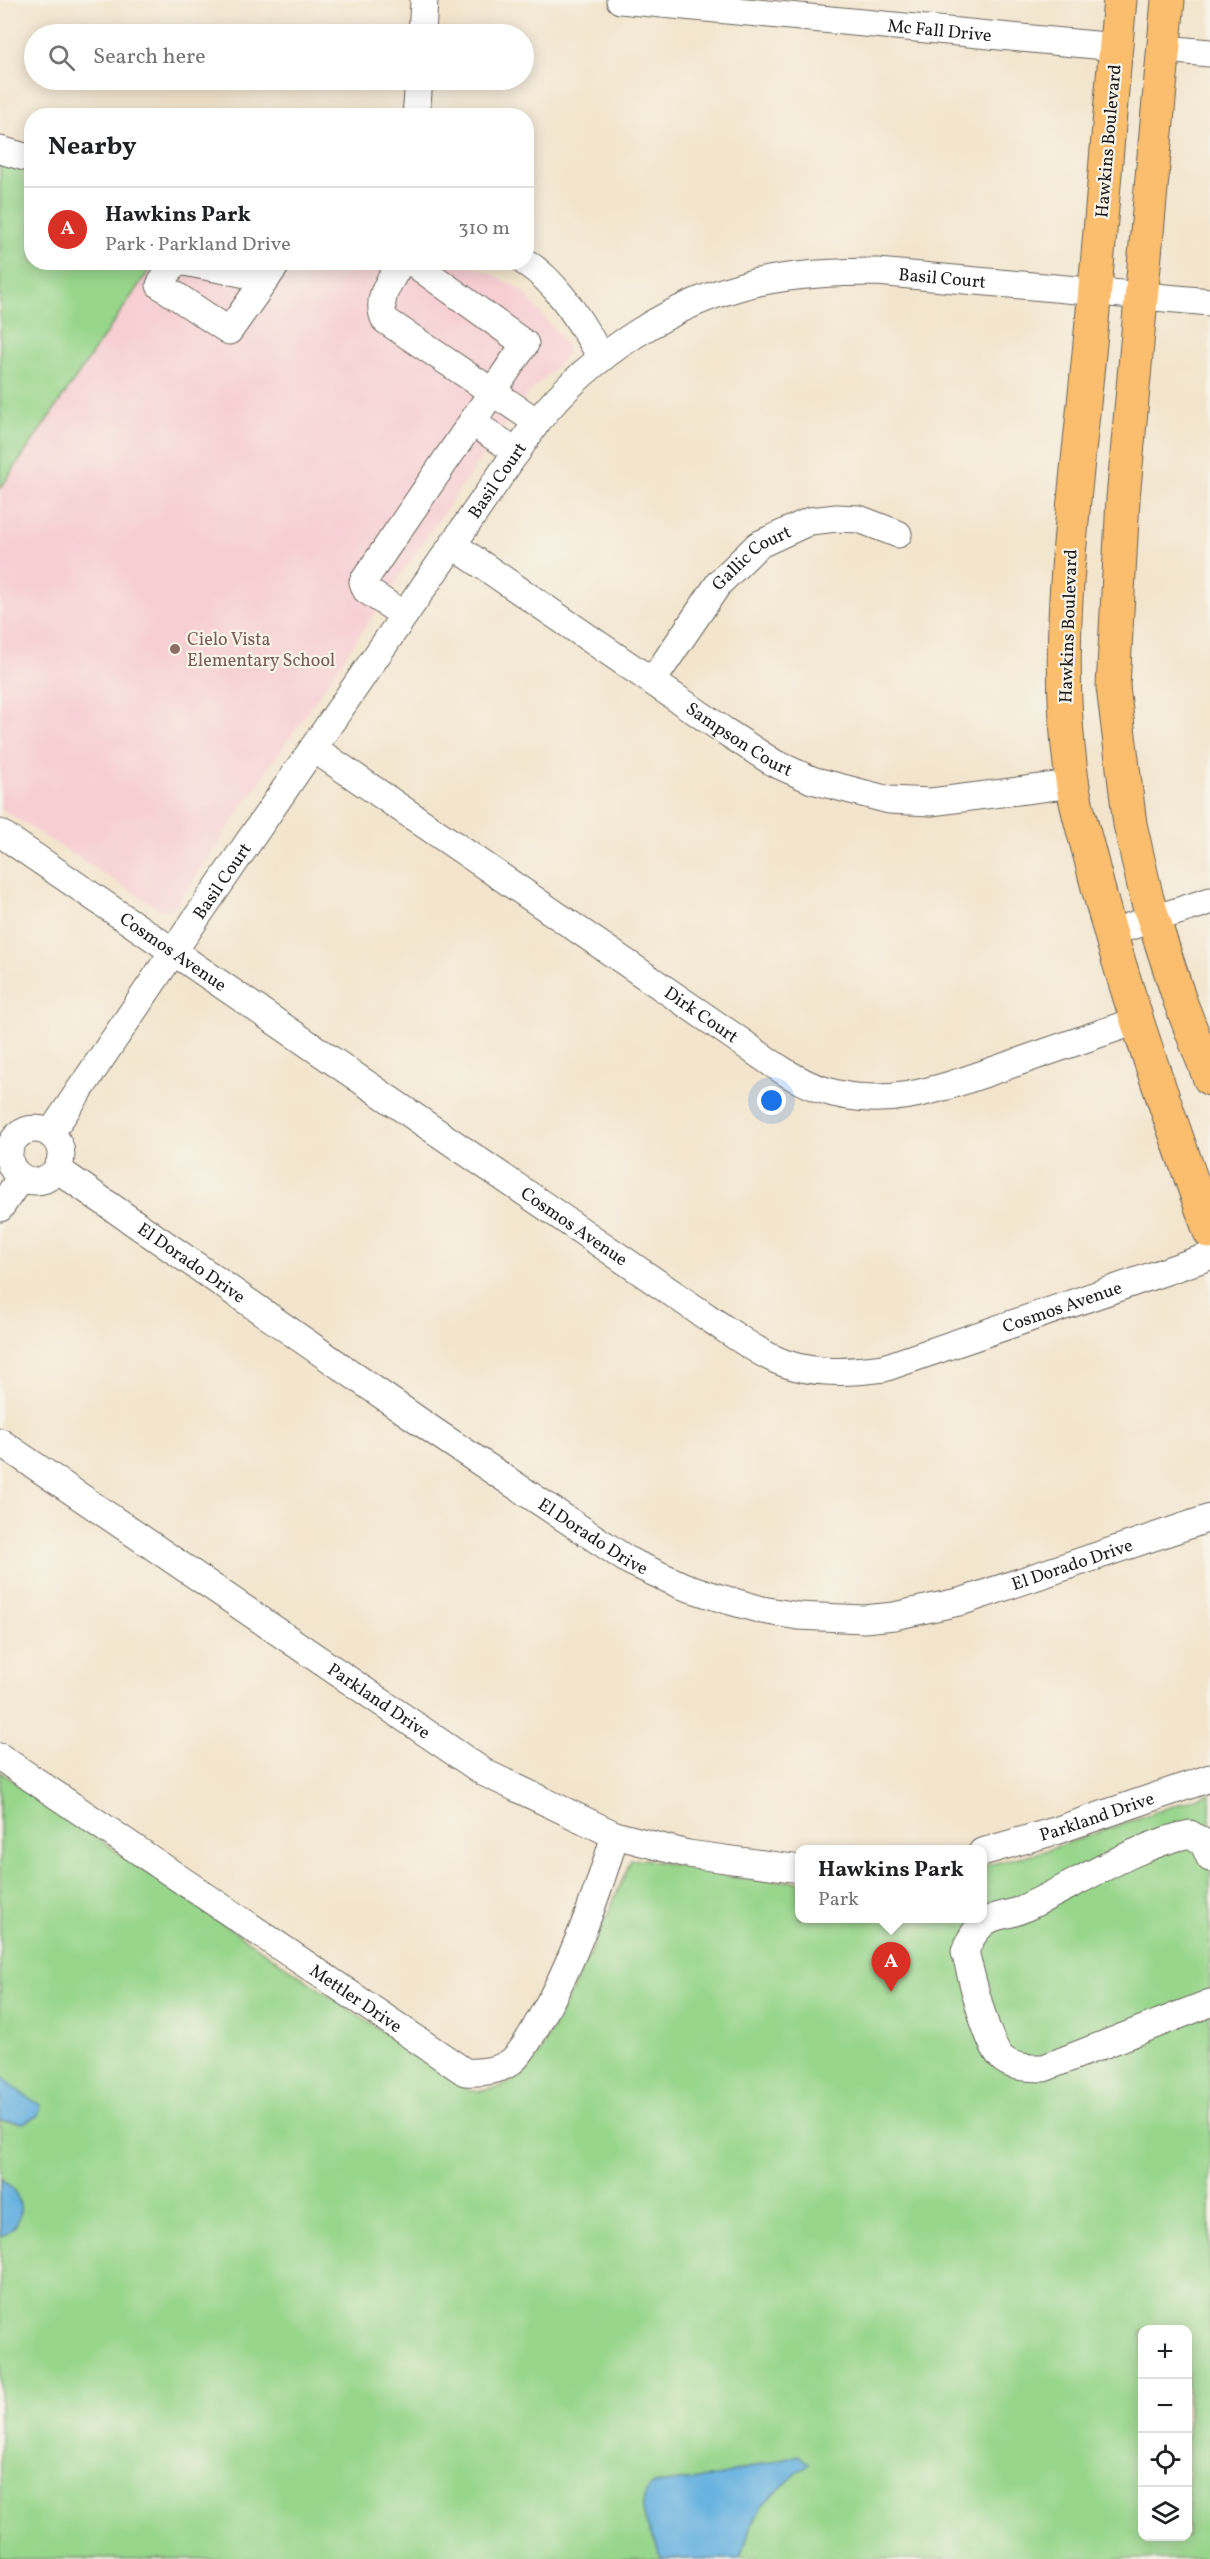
<!DOCTYPE html>
<meta charset="utf-8">
<style>
body{margin:0;font-family:Vollkorn,serif;background:#f6f6f6;color:#202124}
.controls{position:absolute;right:18px;bottom:18px;display:grid;overflow:hidden;border-radius:12px;box-shadow:0 3px 15px #0003}
.controls button{width:54px;height:54px;display:grid;place-items:center;padding:0;border:0;border-bottom:2px solid #e0e0e0;background:#fff;color:#202124;font:30px sans-serif}
.you{position:absolute;left:772px;top:1101px;width:21px;height:21px;margin:-15px;border:4px solid #fff;border-radius:50%;background:#1a73e8;box-shadow:0 0 0 9px #1a73e833}
.badge{display:grid;place-items:center;width:39px;height:39px;border-radius:50%;background:#d93025;color:#fff;font-size:20px;font-weight:700}
.pin{position:absolute;translate:-50% -50px;filter:drop-shadow(0 2px 3px #0008)}
.pin::after{content:'';position:absolute;top:32px;width:21px;height:18px;background:inherit;clip-path:polygon(0 0,100% 0,50% 100%)}
.popup{position:absolute;left:795px;top:1845px;width:192px;height:78px;box-sizing:border-box;display:grid;place-content:center;border-radius:12px;background:#fff;filter:drop-shadow(0 2px 4px #0005);font-size:20px;white-space:nowrap;color:#757577}
.popup b{font-size:22px;color:#202124}
.popup::after{content:'';position:absolute;left:50%;top:100%;margin-left:-12px;border:12px solid transparent;border-top-color:#fff}
.list{margin:0;padding:0;list-style:none}
h2{display:flex;justify-content:space-between;align-items:center;height:78px;margin:0;padding:0 24px;font-size:26px}
h2 small{font-size:20px;font-weight:400;color:#757577}
.list li{display:grid;grid-template-columns:39px 1fr auto;gap:18px;align-items:center;box-sizing:border-box;height:84px;padding:0 24px;border-top:2px solid #e0e0e0}
.list b{display:block;font-size:22px;white-space:nowrap}
.list p{margin:0;font-size:20px;white-space:nowrap;color:#757577}
.list em{font-size:20px;font-style:normal;color:#757577}
.icon{flex:none;width:33px;height:33px;fill:none;stroke:currentColor;stroke-width:2;stroke-linecap:round;stroke-linejoin:round}
.map{position:relative;flex:none;width:1210px;height:2559px;overflow:hidden}
.search{position:absolute;background:#fff;box-shadow:0 3px 15px #0003;left:24px;top:24px;width:510px;height:66px;display:flex;align-items:center;gap:15px;box-sizing:border-box;padding:0 21px;border-radius:33px;color:#757577;font-size:22px}
.panel{position:absolute;background:#fff;box-shadow:0 3px 15px #0003;left:24px;top:108px;width:510px;height:162px;border-radius:24px}
.map>svg:first-child{display:block}
.built{fill:#f7cfd3}
.green{fill:#98d68c;stroke:#5a7954;stroke-width:1.5;fill-rule:evenodd}
.water{fill:#67b2e0;stroke:#42677e;stroke-width:1.5}
.lines{fill:none;stroke-linecap:round;stroke-linejoin:round}
.minor-casing{stroke:#67625a;stroke-width:29}
.major-casing{stroke:#67625a;stroke-width:35}
.minor{stroke:#fff;stroke-width:27}
.major{stroke:#fabe6e;stroke-width:33}
.education-dot{fill:#8d6e63;stroke:#f7f3e8;stroke-width:2}
.labels{text-anchor:middle;stroke-width:4.5;stroke-linejoin:round;paint-order:stroke}
.street-label{font-size:18px;fill:#1c1c1c;stroke:#f7f3e8}
.education-label{font-size:18px;fill:#785e54;stroke:#f7f3e8;text-anchor:start}
</style>
<div class="map">
<svg width="1210" height="2559" viewBox="0 0 1210 2559">
<rect width="100%" height="100%" fill="#f7f3e8"/>
<filter id="ink" filterUnits="userSpaceOnUse"><feTurbulence type="fractalNoise" baseFrequency=".0167" numOctaves="2"/><feDisplacementMap in="SourceGraphic" scale="12" xChannelSelector="R" yChannelSelector="G"/><feConvolveMatrix kernelMatrix="1 2 1 2 8 2 1 2 1" color-interpolation-filters="sRGB"/></filter>
<filter id="wash" filterUnits="userSpaceOnUse"><feTurbulence type="fractalNoise" baseFrequency=".008" numOctaves="4" result="noise"/><feDisplacementMap in="SourceGraphic" scale="24" xChannelSelector="R" yChannelSelector="G"/><feGaussianBlur stdDeviation="1.35" result="paint"/><feColorMatrix in="noise" values="0 0 0 0 0 0 0 0 0 0 0 0 0 0 0 0 0 1.4 0 .05"/><feComposite in="paint" operator="in"/></filter>
<g filter="url(#wash)">
<rect width="100%" height="100%" fill="#f3e5cd"/>
<polygon class="built" points="154,263 464,263 488,272 523,291 566,344 567,353 561,362 528,394 488,448 174,907 166,910 159,909 0,808 0,489"/>
<g class="green">
<polygon points="0,163 31,172 32,262 154,263 0,489"/>
<path d="M0,1772L469,2091C492,2092 510,2086 527,2070C541,2055 550,2032 560,2014C586,1964 609,1912 631,1860L644,1859L737,1878L799,1882L800,1918H982L983,1866L1045,1851L1210,1793V2559H0ZM1142,2330H1188V2536H1142Z"/>
</g>
<g class="water">
<polygon points="0,2075 25,2096 41,2105 38,2116 23,2123 0,2120"/>
<path d="M0,2179C25,2193 29,2224 0,2237Z"/>
<path d="M799,2454L808,2463L762,2505L750,2528L741,2559H662C653,2538 629,2501 654,2484L715,2477Z"/>
</g>
</g>
<g filter="url(#ink)">
<g class="lines">
<g class="minor-casing">
<g id="minor">
<path id="s1" d="M620,0L1116,47"/>
<polyline points="422,34 424,0"/>
<polyline points="1163,49 1210,53"/>
<polyline points="416,116 419,80"/>
<polyline points="0,150 32,159"/>
<polyline points="175,262 160,285 229,331 278,262"/>
<polyline points="184,262 267,278"/>
<path d="M401,262C390,282 375,298 385,320L537,422"/>
<path d="M525,262C560,284 581,324 602,358"/>
<polyline points="473,423 517,452"/>
<path id="s2" d="M453,545L723,730L774,763L812,780L889,800L931,802L1072,784"/>
<polyline points="404,615 366,590 363,582 525,344 412,262"/>
<path id="s3" d="M653,680L719,583L758,545L810,521L837,518L859,519L898,534"/>
<path id="s4" d="M313,748L730,1034C758,1053 788,1078 820,1089C889,1113 950,1085 1015,1063C1055,1049 1096,1035 1136,1021"/>
<path id="s5" d="M0,833L707,1317C727,1330 748,1346 770,1357C805,1375 846,1373 884,1368L1210,1256"/>
<polyline points="1109,933 1210,901"/>
<circle cx="35" cy="1155" r="26"/>
<path id="s6" d="M50,1134L173,952L537,422C591,354 674,301 758,282C797,274 837,272 877,272L1210,302"/>
<path id="s7" d="M57,1169L435,1432L629,1561L683,1586L720,1598L762,1610L798,1616L864,1619L894,1616L963,1601L1210,1518"/>
<polyline points="0,1208 21,1177"/>
<path id="s8" d="M0,1442L485,1773L615,1835L688,1854L800,1869"/>
<path id="s9" d="M0,1757L465,2072C480,2073 501,2071 513,2060C525,2049 533,2032 541,2018C574,1960 596,1899 615,1835"/>
<path id="s10" d="M982,1852L1055,1831L1210,1778"/>
<path d="M1210,1858L1203,1842L1190,1834C1135,1845 1072,1887 1020,1910C1010,1915 994,1915 985,1922C975,1930 969,1940 965,1952C972,1976 986,2046 1004,2060C1015,2068 1031,2068 1044,2068L1210,2003"/>
</g>
</g>
<g class="major-casing">
<g id="major">
<path d="M1120,0C1108,128 1099,256 1086,384C1073,515 1053,648 1072,780C1076,811 1087,841 1094,872C1125,995 1168,1113 1210,1232"/>
<polyline points="1168,0 1123,499 1113,687 1130,824 1147,899 1180,1001 1210,1079"/>
</g>
</g>
<use href="#minor" class="minor"/>
<use href="#major" class="major"/>
</g>
</g>
<circle class="education-dot" cx="175" cy="649" r="6"/>
<g class="labels">
<g class="street-label">
<text dy="6" stroke="none"><textPath href="#s1" startOffset="321">Mc Fall Drive</textPath></text>
<text transform="translate(1108 141) rotate(-85)" y="6">Hawkins Boulevard</text>
<text dy="6" stroke="none"><textPath href="#s6" startOffset="1314">Basil Court</textPath></text>
<text dy="6" stroke="none"><textPath href="#s6" startOffset="792">Basil Court</textPath></text>
<text dy="6" stroke="none"><textPath href="#s3" startOffset="159">Gallic Court</textPath></text>
<text transform="translate(1068 626) rotate(-88)" y="6">Hawkins Boulevard</text>
<text dy="6" stroke="none"><textPath href="#s2" startOffset="346">Sampson Court</textPath></text>
<text dy="6" stroke="none"><textPath href="#s6" startOffset="306">Basil Court</textPath></text>
<text dy="6" stroke="none"><textPath href="#s5" startOffset="210">Cosmos Avenue</textPath></text>
<text dy="6" stroke="none"><textPath href="#s4" startOffset="471">Dirk Court</textPath></text>
<text dy="6" stroke="none"><textPath href="#s5" startOffset="696">Cosmos Avenue</textPath></text>
<text dy="6" stroke="none"><textPath href="#s7" startOffset="164">El Dorado Drive</textPath></text>
<text dy="6" stroke="none"><textPath href="#s5" startOffset="1236">Cosmos Avenue</textPath></text>
<text dy="6" stroke="none"><textPath href="#s7" startOffset="650">El Dorado Drive</textPath></text>
<text dy="6" stroke="none"><textPath href="#s7" startOffset="1154">El Dorado Drive</textPath></text>
<text dy="6" stroke="none"><textPath href="#s8" startOffset="459">Parkland Drive</textPath></text>
<text dy="6" stroke="none"><textPath href="#s10" startOffset="120">Parkland Drive</textPath></text>
<text dy="6" stroke="none"><textPath href="#s9" startOffset="430">Mettler Drive</textPath></text>
</g>
<g class="education-label">
<text x="187" y="645">Cielo Vista<tspan x="187" dy="21">Elementary School</tspan></text>
</g>
</g>
</svg>
<div class="controls">
<button>+</button>
<button>−</button>
<button><svg class="icon" aria-label="locate" viewBox="0 0 24 24"><circle cx="12" cy="12" r="6"/><path d="M12 2v4M12 18v4M2 12h4M18 12h4"/></svg></button>
<button><svg class="icon" aria-label="layers" viewBox="0 0 24 24"><path d="M12 4l9 5-9 5-9-5zM3 14l9 5 9-5"/></svg></button>
</div>
<div class="you"></div>
<div class="pin badge" style="left:891px;top:1992px">A</div>
<div class="popup"><b>Hawkins Park</b>Park</div>
<div class="search"><svg class="icon" aria-label="search" viewBox="0 0 24 24"><circle cx="10" cy="10" r="6"/><path d="M15 15l6 6"/></svg>Search here</div>
<section class="panel">
<h2>Nearby<small></small></h2>
<ul class="list">
<li><span class="badge">A</span><div><b>Hawkins Park</b><p>Park · Parkland Drive</p></div><em>310 m</em></li>
</ul>
</section>
</div>
